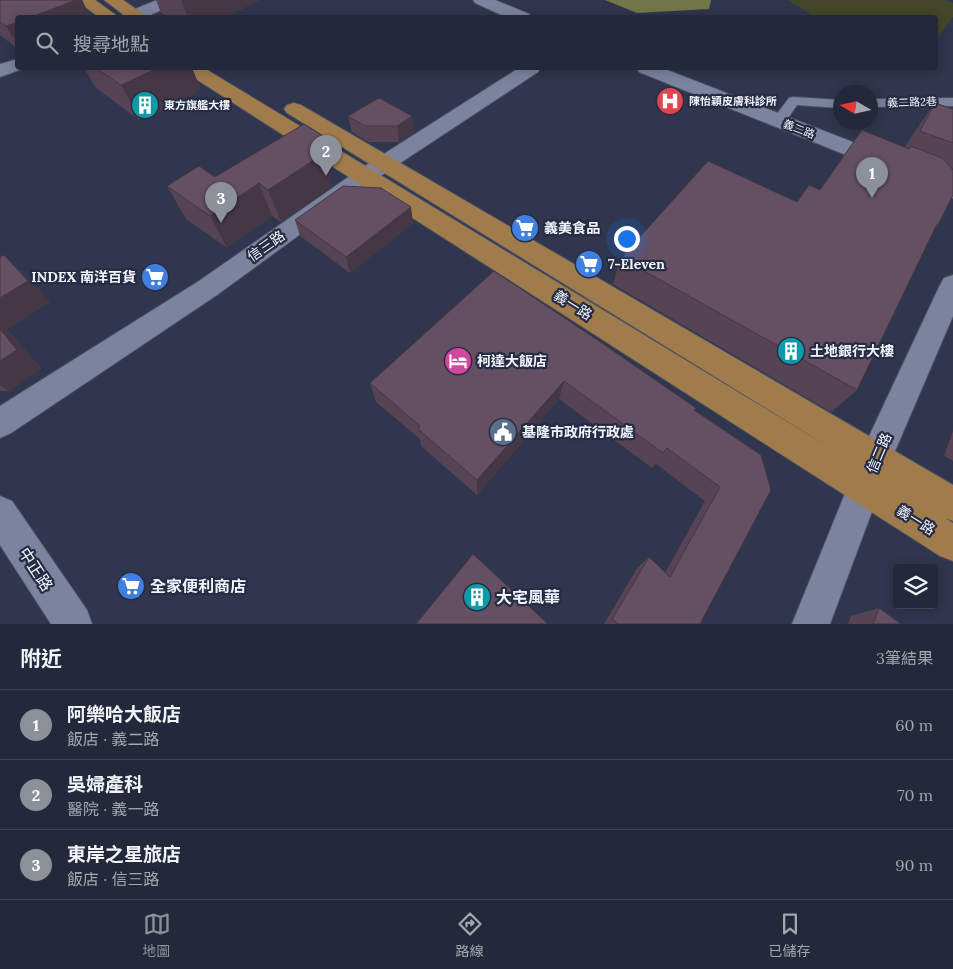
<!DOCTYPE html>
<html lang="zh-TW">
<meta charset="utf-8">
<style>
body{margin:0;font-family:Lora,"Noto Sans TC",serif;background:#2f3445;color:#f1f3f6}
.controls{position:absolute;right:15px;bottom:15px;display:grid;overflow:hidden;border-radius:5px;box-shadow:0 2px 12px #0003}
.controls button{width:45px;height:45px;display:grid;place-items:center;padding:0;border:0;border-bottom:1px solid #404454;background:#23283a;color:#f1f3f6;font:25px sans-serif}
.compass{position:absolute;left:833px;top:85px;width:45px;height:45px;border-radius:50%;background:#23283a;box-shadow:0 2px 12px #0003;rotate:279deg}
.you{position:absolute;left:626px;top:238px;width:18px;height:18px;margin:-12px;border:4px solid #fff;border-radius:50%;background:#1a73e8;box-shadow:0 0 0 8px #1a73e833}
.badge{display:grid;place-items:center;width:32px;height:32px;border-radius:50%;background:#8c9099;color:#fff;font-size:16px;font-weight:700}
.pin{position:absolute;translate:-50% -41px;filter:drop-shadow(0 1px 2px #0008)}
.pin::after{content:'';position:absolute;top:26px;width:18px;height:15px;background:inherit;clip-path:polygon(0 0,100% 0,50% 100%)}
.list{margin:0;padding:0;list-style:none}
h2{display:flex;justify-content:space-between;align-items:center;height:65px;margin:0;padding:0 20px;font-size:21px}
h2 small{font-size:16px;font-weight:400;color:#a3a6af}
.list li{display:grid;grid-template-columns:32px 1fr auto;gap:15px;align-items:center;box-sizing:border-box;height:70px;padding:0 20px;border-top:1px solid #404454}
.list b{display:block;font-size:19px;white-space:nowrap}
.list p{margin:0;font-size:16px;white-space:nowrap;color:#a3a6af}
.list em{font-size:16px;font-style:normal;color:#a3a6af}
.icon{flex:none;width:28px;height:28px;fill:none;stroke:currentColor;stroke-width:2;stroke-linecap:round;stroke-linejoin:round}
.map{position:relative;flex:none;width:953px;height:624px;overflow:hidden}
.search{position:absolute;background:#23283a;box-shadow:0 2px 12px #0003;left:15px;right:15px;top:15px;height:55px;display:flex;align-items:center;gap:12px;box-sizing:border-box;padding:0 18px;border-radius:5px;color:#a3a6af;font-size:19px}
.sheet{height:275px;background:#23283a}
nav{display:flex;justify-content:space-around;align-items:center;box-sizing:border-box;height:70px;border-top:1px solid #404454;background:#23283a;font-size:14px;color:#a3a6af}
nav a{display:grid;justify-items:center;gap:2px}
nav .on{color:#8c9099}
.map>svg:first-child{display:block}
.green{fill:#43462a}
.forest{fill:#737748}
.lines{fill:none;stroke-linecap:round;stroke-linejoin:round}
.lane-casing{stroke:#4c5163;stroke-width:2}
.street-casing{stroke:#4c5163;stroke-width:2}
.secondary-casing{stroke:#4c5163;stroke-width:2}
.primary-casing{stroke:#4c5163;stroke-width:2}
.lane{fill:#7b839e;fill-rule:evenodd}
.street{fill:#7b839e;fill-rule:evenodd}
.secondary{fill:#7b839e;fill-rule:evenodd}
.primary{fill:#a07c4d;fill-rule:evenodd}
.wall{fill:#564455}
.shaded-wall{fill:#463745}
.building{fill:#644f63;stroke:#463745}
.labels{text-anchor:middle;stroke-width:4.5;stroke-linejoin:round;paint-order:stroke}
.far-poi-label{font-size:11px;font-weight:bold;fill:#f1f4fd;stroke:#262c43;text-anchor:start}
.far-street-label{font-size:11px;fill:#f1f4fd;stroke:#262c43}
.poi-label{font-size:14px;font-weight:bold;fill:#f1f4fd;stroke:#262c43;text-anchor:start}
.street-label{font-size:14px;fill:#f1f4fd;stroke:#262c43}
.near-street-label{font-size:16px;fill:#f1f4fd;stroke:#262c43}
.near-poi-label{font-size:16px;font-weight:bold;fill:#f1f4fd;stroke:#262c43;text-anchor:start}
</style>
<div class="map">
<svg width="953" height="624" viewBox="0 0 953 624">
<rect width="100%" height="100%" fill="#2f364d"/>
<polygon class="green" points="788,0 945,0 953,3 953,17 936,40 936,18 815,17"/>
<polygon class="forest" points="605,0 711,0 709,9 637,13"/>
<g class="lines">
<g class="lane-casing">
<g id="lane">
<polygon points="793,97 840,100 840,108 797,105 784,124 774,124 772,121 774,118 789,98"/>
<polygon points="953,98 953,106 870,107 870,99"/>
</g>
</g>
<g class="street-casing">
<g id="street">
<polygon points="157,0 179,0 177,3 144,18 121,18 123,14"/>
<polygon points="473,0 495,0 529,14 531,18 508,18 475,3"/>
<polygon points="18,59 18,68 25,68 0,77 0,64"/>
<polygon points="519,68 540,68 538,72 373,181 217,295 11,433 0,438 0,406 199,281 357,171"/>
<polygon points="637,68 662,68 953,181 953,198 639,72"/>
</g>
</g>
<g class="secondary-casing">
<g id="secondary">
<polygon points="953,275 953,316 892,458 830,624 792,624 864,447 940,285 944,278"/>
<polygon points="0,496 12,501 87,610 92,624 51,624 0,545"/>
</g>
</g>
<g class="primary-casing">
<g id="primary">
<polygon points="76,0 95,0 120,18 100,18"/>
<polygon points="104,0 123,0 149,18 128,18"/>
<polygon points="183,68 204,68 832,449 287,113 284,109 287,105 294,103 301,105 953,485 953,521 945,518 953,523 953,561 940,556 185,72"/>
</g>
</g>
<use href="#lane" class="lane"/>
<use href="#street" class="street"/>
<use href="#secondary" class="secondary"/>
<use href="#primary" class="primary"/>
</g>
<g class="wall">
<polygon points="0,0 82,0 91,18 18,18 18,49 0,35"/>
<polygon points="156,0 260,0 223,18 170,18 161,13"/>
<polygon points="84,68 192,68 201,90 141,121 96,88"/>
<polygon points="935,103 953,109 953,168 952,169 938,225 934,229 857,390 831,412 613,284 621,258 797,202 905,147 915,131"/>
<polygon points="348,116 412,116 414,133 399,142 368,142 352,132"/>
<polygon points="332,168 329,188 281,222 272,216 227,248 186,219 167,186 215,177"/>
<polygon points="295,220 413,223 350,273 300,236"/>
<polygon points="4,255 26,276 50,302 7,329 41,369 9,391 0,391 0,257"/>
<polygon points="494,271 694,410 761,455 700,624 604,624 637,568 649,557 665,573 705,501 656,464 652,468 559,399 477,495 421,446 420,439 376,402 370,383"/>
<polygon points="953,431 953,461 944,456"/>
<polygon points="879,608 901,624 848,624 851,616"/>
</g>
<g class="shaded-wall">
<polygon points="76,0 82,0 91,18 29,18"/>
<polygon points="181,0 260,0 223,18 188,18"/>
<polygon points="18,22 18,44 6,26"/>
<polygon points="158,68 192,68 201,90 141,121 121,85"/>
<polygon points="412,116 414,133 399,142 397,126"/>
<polygon points="323,136 332,168 329,188 281,222 268,190"/>
<polygon points="259,183 272,216 227,248 210,216"/>
<polygon points="411,207 413,223 350,273 346,257"/>
<polygon points="4,255 26,276 50,302 7,329 41,369 9,391 0,385 0,298"/>
<polygon points="564,381 559,399 477,495 477,480"/>
</g>
<g class="building">
<polygon points="0,0 76,0 29,18 18,18 18,22 6,26 0,22"/>
<polygon points="96,68 158,68 121,85"/>
<polygon points="379,98 412,116 397,126 365,126 348,116"/>
<polygon points="935,103 953,109 953,143 920,131"/>
<polygon points="304,124 323,136 320,156 268,190 259,183 210,216 167,186 199,166 215,177"/>
<polygon points="862,130 909,149 911,146 942,158 953,170 953,195 938,225 937,224 857,390 621,258 708,161 797,202 809,185 820,190"/>
<polygon points="343,186 381,188 411,207 346,257 295,220"/>
<polygon points="4,255 28,281 0,298 0,257"/>
<polygon points="494,271 599,341 696,408 694,410 761,455 771,490 700,624 618,624 612,619 649,557 670,577 720,487 667,448 663,453 564,381 477,480 418,429 420,426 370,383"/>
<polygon points="0,329 17,350 0,361"/>
<polygon points="473,554 548,624 416,624"/>
<polygon points="879,608 901,624 873,624"/>
</g>
<defs>
<g id="hospital-disc" transform="scale(1.4375)"><circle r="9.5" fill="#e0444e" stroke="#262c43"/><path d="M-5-5h3v3.5h4V-5h3V5h-3V1.5h-4V5h-3Z" fill="#fff"/></g>
<g id="building-disc" transform="scale(1.4375)"><circle r="9.5" fill="#0f9aa8" stroke="#262c43"/><path d="M-4-6H4V6H1V3H-1V6H-4ZM-2.5-4.3h1.7v1.8h-1.7ZM.8-4.3h1.7v1.8H.8ZM-2.5-1h1.7V.8h-1.7ZM.8-1h1.7V.8H.8Z" fill="#fff"/></g>
<g id="supermarket-disc" transform="scale(1.4375)"><circle r="9.5" fill="#3f7fe0" stroke="#262c43"/><path d="M-6-5.5h2.5l.6 2H6L4.5 2H-2.5L-4.4-4H-6ZM-1.5 3.2a1.3 1.3 0 1 0 .1 0ZM3 3.2a1.3 1.3 0 1 0 .1 0Z" fill="#fff"/></g>
<g id="hotel-disc" transform="scale(1.4375)"><circle r="9.5" fill="#d1479c" stroke="#262c43"/><path d="M-6-4.5h1.5V1H6V5H4.5V3h-9V5H-6ZM-4 0a1.8 1.8 0 1 1 3.6 0ZM.5 0V-2.5h3Q6-2.5 6 0Z" fill="#fff"/></g>
<g id="civic-disc" transform="scale(1.4375)"><circle r="9.5" fill="#5c6f8a" stroke="#262c43"/><path d="M-.6-6.5H3V-4.5H.6V-3L4-1V1h2V6H-6V1h2V-1L-.6-3ZM-1.2 2.5V6h2.4V2.5Z" fill="#fff"/></g>
</defs>
<g fill-rule="evenodd">
<use href="#hospital-disc" x="670" y="101"/>
<use href="#building-disc" x="145" y="105"/>
<use href="#supermarket-disc" x="525" y="228"/>
<use href="#supermarket-disc" x="589" y="264"/>
<use href="#supermarket-disc" x="155" y="277"/>
<use href="#building-disc" x="791" y="351"/>
<use href="#hotel-disc" x="458" y="361"/>
<use href="#civic-disc" x="503" y="432"/>
<use href="#supermarket-disc" x="131" y="586"/>
<use href="#building-disc" x="477" y="597"/>
</g>
<g class="labels">
<g class="far-poi-label">
<text x="689" y="105">陳怡穎皮膚科診所</text>
<text x="164" y="109">東方旗艦大樓</text>
</g>
<g class="far-street-label">
<text transform="translate(912 102) rotate(-2)" y="4">義二路2巷</text>
<text transform="translate(799 129) rotate(21)" y="4">義二路</text>
</g>
<g class="poi-label">
<text x="544" y="233">義美食品</text>
<text x="608" y="269">7-Eleven</text>
<text x="136" y="282" text-anchor="end">INDEX 南洋百貨</text>
<text x="810" y="356">土地銀行大樓</text>
<text x="477" y="366">柯達大飯店</text>
<text x="522" y="437">基隆市政府行政處</text>
</g>
<g class="street-label">
<text transform="translate(266 246) rotate(-35)" y="5">信三路</text>
<text transform="translate(573 305) rotate(32)" y="5">義一路</text>
<text transform="translate(879 453) rotate(-67)" y="5">信二路</text>
<text transform="translate(916 520) rotate(32)" y="5">義一路</text>
</g>
<g class="near-street-label">
<text transform="translate(36 569) rotate(57)" y="6">中正路</text>
</g>
<g class="near-poi-label">
<text x="150" y="592">全家便利商店</text>
<text x="496" y="603">大宅風華</text>
</g>
</g>
</svg>
<div class="controls">
<button><svg class="icon" aria-label="layers" viewBox="0 0 24 24"><path d="M12 4l9 5-9 5-9-5zM3 14l9 5 9-5"/></svg></button>
</div>
<svg class="compass" viewBox="-18 -18 36 36"><path d="M0-13l5 13h-10z" fill="#e53935"/><path d="M0 13l5-13h-10z" fill="#a3a6af"/></svg>
<div class="you"></div>
<div class="pin badge" style="left:872px;top:198px">1</div>
<div class="pin badge" style="left:326px;top:176px">2</div>
<div class="pin badge" style="left:221px;top:223px">3</div>
<div class="search"><svg class="icon" aria-label="search" viewBox="0 0 24 24"><circle cx="10" cy="10" r="6"/><path d="M15 15l6 6"/></svg>搜尋地點</div>
</div>
<section class="sheet">
<h2>附近<small>3筆結果</small></h2>
<ul class="list">
<li><span class="badge">1</span><div><b>阿樂哈大飯店</b><p>飯店 · 義二路</p></div><em>60 m</em></li>
<li><span class="badge">2</span><div><b>吳婦產科</b><p>醫院 · 義一路</p></div><em>70 m</em></li>
<li><span class="badge">3</span><div><b>東岸之星旅店</b><p>飯店 · 信三路</p></div><em>90 m</em></li>
</ul>
</section>
<nav>
<a class="on"><svg class="icon" aria-label="map" viewBox="0 0 24 24"><path d="M3 6l6-2 6 2 6-2v14l-6 2-6-2-6 2zM9 4v14M15 6v14"/></svg>地圖</a>
<a><svg class="icon" aria-label="directions" viewBox="0 0 24 24"><path d="M12 3l9 9-9 9-9-9zM9 14v-3h6M13 9l2 2-2 2"/></svg>路線</a>
<a><svg class="icon" aria-label="saved" viewBox="0 0 24 24"><path d="M7 4h10v16l-5-4-5 4z"/></svg>已儲存</a>
</nav>
